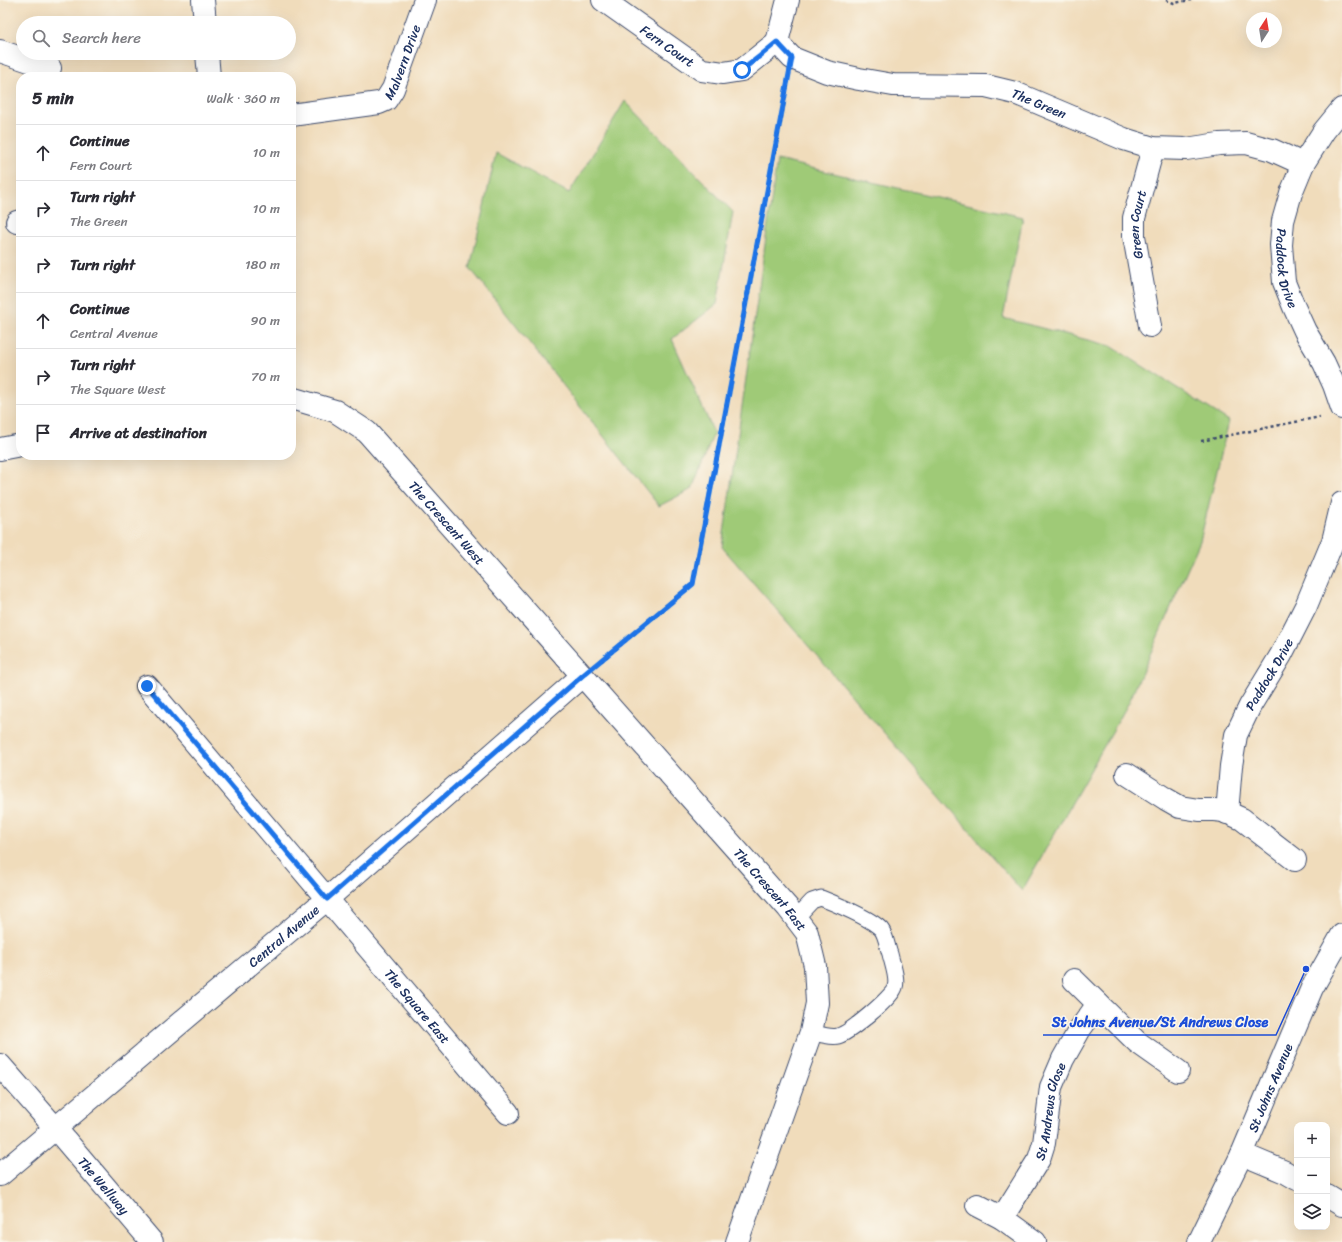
<!DOCTYPE html>
<meta charset="utf-8">
<style>
body{margin:0;font-family:Sriracha,sans-serif;background:#f7f7f7;color:#2b2b33}
.controls{position:absolute;right:12px;bottom:12px;display:grid;overflow:hidden;border-radius:8px;box-shadow:0 4px 16px #0002}
.controls button{width:36px;height:36px;display:grid;place-items:center;padding:0;border:0;border-bottom:1px solid #e1e1e2;background:#fff;color:#2b2b33;font:20px sans-serif}
.compass{position:absolute;left:1246px;top:12px;width:36px;height:36px;border-radius:50%;background:#fff;box-shadow:0 4px 16px #0002;rotate:12deg}
.stop{position:absolute;width:12px;height:12px;margin:-9px;border:3px solid #1a73e8;border-radius:50%;background:#fff}
.stop.end{background:#1a73e8;border-color:#fff;box-shadow:0 1px 4px #0008}
.list{margin:0;padding:0;list-style:none}
h2{display:flex;justify-content:space-between;align-items:center;height:52px;margin:0;padding:0 16px;font-size:17px}
h2 small{font-size:13px;font-weight:400;color:#7c7c81}
.list li{display:grid;grid-template-columns:26px 1fr auto;gap:12px;align-items:center;box-sizing:border-box;height:56px;padding:0 16px;border-top:1px solid #e1e1e2}
.list b{display:block;font-size:15px;white-space:nowrap}
.list p{margin:0;font-size:13px;white-space:nowrap;color:#7c7c81}
.list em{font-size:13px;font-style:normal;color:#7c7c81}
.icon{flex:none;width:22px;height:22px;fill:none;stroke:currentColor;stroke-width:2;stroke-linecap:round;stroke-linejoin:round}
.map{position:relative;flex:none;width:1342px;height:1242px;overflow:hidden}
.search{position:absolute;background:#fff;box-shadow:0 4px 16px #0002;left:16px;top:16px;width:280px;height:44px;display:flex;align-items:center;gap:10px;box-sizing:border-box;padding:0 14px;border-radius:22px;color:#7c7c81;font-size:15px}
.panel{position:absolute;background:#fff;box-shadow:0 4px 16px #0002;left:16px;top:72px;width:280px;height:388px;border-radius:16px}
.map>svg:first-child{display:block}
.green{fill:#9fca77;stroke:#5d7c6a}
.lines{fill:none;stroke-linecap:round;stroke-linejoin:round}
.service-casing{stroke:#3b496c;stroke-width:17}
.minor-casing{stroke:#3b496c;stroke-width:24}
.path{stroke:#3b496c;stroke-width:2.5;stroke-dasharray:3 3;stroke-linecap:butt}
.service{stroke:#fff;stroke-width:15}
.minor{stroke:#fff;stroke-width:22}
.route{stroke:#1a73e8;stroke-width:5}
.labels{text-anchor:middle;stroke-width:3;stroke-linejoin:round;paint-order:stroke}
.street-label{font-size:13px;fill:#1b2f5e;stroke:#fbf7ec}
.leader{fill:none;stroke:#1d4ed8;stroke-width:1.5}
.callout-dot{fill:#1d4ed8;stroke:#fbf7ec;stroke-width:1.5}
.callout-label{font-size:14px;text-anchor:middle;font-weight:bold;fill:#1d4ed8;stroke:#fbf7ec;stroke-width:3;stroke-linejoin:round;paint-order:stroke}
</style>
<div class="map">
<svg width="1342" height="1242" viewBox="0 0 1342 1242">
<rect width="100%" height="100%" fill="#fbf7ec"/>
<filter id="ink" filterUnits="userSpaceOnUse"><feTurbulence type="fractalNoise" baseFrequency=".025" numOctaves="2"/><feDisplacementMap in="SourceGraphic" scale="8" xChannelSelector="R" yChannelSelector="G"/><feConvolveMatrix kernelMatrix="1 2 1 2 8 2 1 2 1" color-interpolation-filters="sRGB"/></filter>
<filter id="wash" filterUnits="userSpaceOnUse"><feTurbulence type="fractalNoise" baseFrequency=".012" numOctaves="4" result="noise"/><feDisplacementMap in="SourceGraphic" scale="16" xChannelSelector="R" yChannelSelector="G"/><feGaussianBlur stdDeviation="0.9" result="paint"/><feColorMatrix in="noise" values="0 0 0 0 0 0 0 0 0 0 0 0 0 0 0 0 0 1.4 0 .05"/><feComposite in="paint" operator="in"/></filter>
<g filter="url(#wash)">
<rect width="100%" height="100%" fill="#f0dcbb"/>
<g class="green">
<polygon points="625,101 733,212 717,304 672,339 714,433 692,489 659,506 470,268 496,153 569,193"/>
<polygon points="777,160 1023,217 1003,318 1111,346 1229,421 1200,541 1129,702 1022,891 722,547"/>
</g>
</g>
<g filter="url(#ink)">
<g class="lines">
<g class="service-casing">
<path id="service" d="M796,918L812,901L821,898C836,904 870,918 881,929C886,935 887,946 890,954C892,963 898,979 895,987C893,997 849,1033 838,1036C830,1038 819,1034 811,1032"/>
</g>
<g class="minor-casing">
<g id="minor">
<polyline points="203,0 205,23"/>
<path id="s1" d="M603,0L702,70L723,73L742,70L777,42"/>
<path id="s2" d="M777,42L792,58L827,72L859,79L893,85L986,86L1015,93L1124,139L1153,148L1186,149L1219,144L1246,143L1272,150L1303,164"/>
<polyline points="777,42 788,0"/>
<polyline points="0,51 50,68"/>
<polyline points="207,53 209,77"/>
<path id="s3" d="M1342,109L1324,131L1303,164L1291,193L1283,221L1281,245L1284,282L1294,307L1305,331L1324,363L1334,385L1342,408"/>
<path id="s4" d="M291,115L379,103L386,100L393,89L425,0"/>
<polyline points="17,222 21,221"/>
<path id="s5" d="M1150,326L1134,236V218L1153,148"/>
<path id="s6" d="M291,398L335,411L367,432L788,908L807,933L815,966L817,1003L811,1032L737,1242"/>
<polyline points="0,449 21,445"/>
<path id="s7" d="M147,686L508,1113"/>
<polyline points="1127,774 1166,799 1180,807 1199,810 1214,810 1224,811 1242,819 1295,860"/>
<path id="s8" d="M1227,813L1231,766L1236,735L1250,706L1281,655L1306,606L1333,541L1342,503"/>
<polyline points="1074,980 1137,1042 1178,1071"/>
<path id="s9" d="M0,1065L56,1129L152,1242"/>
<polyline points="1242,1154 1285,1172 1297,1179"/>
<path id="s10" d="M0,1175L327,899L582,676"/>
<polyline points="1327,1196 1342,1205"/>
<polyline points="977,1205 1002,1218 1035,1242"/>
<path id="s11" d="M1002,1218L1039,1159L1044,1143L1051,1087L1063,1059L1080,1029L1098,1004"/>
<path id="s12" d="M1199,1242L1242,1154L1312,988L1342,935"/>
</g>
</g>
<g class="path">
<polyline points="1166,0 1174,3 1191,0"/>
<polyline points="1201,441 1320,417"/>
<polyline points="601,661 693,584 788,82"/>
</g>
<use href="#service" class="service"/>
<use href="#minor" class="minor"/>
</g>
</g>
<g class="lines" filter="url(#ink)">
<polyline class="route" points="147,686 327,899 582,676 693,584 792,58 777,42 760,56 742,70"/>
</g>
<g class="labels">
<g class="street-label">
<text dy="5" stroke="none"><textPath href="#s1" startOffset="79">Fern Court</textPath></text>
<text dy="5" stroke="none"><textPath href="#s4" startOffset="138">Malvern Drive</textPath></text>
<text dy="5" stroke="none"><textPath href="#s2" startOffset="276">The Green</textPath></text>
<text dy="5" stroke="none"><textPath href="#s5" startOffset="103">Green Court</textPath></text>
<text dy="5" stroke="none"><textPath href="#s3" startOffset="176">Paddock Drive</textPath></text>
<text dy="5" stroke="none"><textPath href="#s6" startOffset="205">The Crescent West</textPath></text>
<text dy="5" stroke="none"><textPath href="#s8" startOffset="148">Paddock Drive</textPath></text>
<text dy="5" stroke="none"><textPath href="#s6" startOffset="694">The Crescent East</textPath></text>
<text dy="5" stroke="none"><textPath href="#s10" startOffset="371">Central Avenue</textPath></text>
<text dy="5" stroke="none"><textPath href="#s7" startOffset="419">The Square East</textPath></text>
<text dy="5" stroke="none"><textPath href="#s12" startOffset="170">St Johns Avenue</textPath></text>
<text dy="5" stroke="none"><textPath href="#s11" startOffset="119">St Andrews Close</textPath></text>
<text dy="5" stroke="none"><textPath href="#s9" startOffset="159">The Wellway</textPath></text>
</g>
</g>
<path class="leader" d="M1306 969L1276 1035H1043"/>
<circle class="callout-dot" cx="1306" cy="969" r="4"/>
<g class="callout-label">
<text x="1160" y="1027">St Johns Avenue/St Andrews Close</text>
</g>
</svg>
<div class="controls">
<button>+</button>
<button>−</button>
<button><svg class="icon" aria-label="layers" viewBox="0 0 24 24"><path d="M12 4l9 5-9 5-9-5zM3 14l9 5 9-5"/></svg></button>
</div>
<svg class="compass" viewBox="-18 -18 36 36"><path d="M0-13l5 13h-10z" fill="#e53935"/><path d="M0 13l5-13h-10z" fill="#7c7c81"/></svg>
<div class="stop" style="left:742px;top:70px"></div>
<div class="stop end" style="left:147px;top:686px"></div>
<div class="search"><svg class="icon" aria-label="search" viewBox="0 0 24 24"><circle cx="10" cy="10" r="6"/><path d="M15 15l6 6"/></svg>Search here</div>
<section class="panel">
<h2>5 min<small>Walk · 360 m</small></h2>
<ul class="list">
<li><svg class="icon" aria-label="ahead" viewBox="0 0 24 24"><path d="M12 20V5M6 11l6-6 6 6"/></svg><div><b>Continue</b><p>Fern Court</p></div><em>10 m</em></li>
<li><svg class="icon" aria-label="right" viewBox="0 0 24 24"><path d="M7 20v-9h11M14 6l5 5-5 5"/></svg><div><b>Turn right</b><p>The Green</p></div><em>10 m</em></li>
<li><svg class="icon" aria-label="right" viewBox="0 0 24 24"><path d="M7 20v-9h11M14 6l5 5-5 5"/></svg><div><b>Turn right</b></div><em>180 m</em></li>
<li><svg class="icon" aria-label="ahead" viewBox="0 0 24 24"><path d="M12 20V5M6 11l6-6 6 6"/></svg><div><b>Continue</b><p>Central Avenue</p></div><em>90 m</em></li>
<li><svg class="icon" aria-label="right" viewBox="0 0 24 24"><path d="M7 20v-9h11M14 6l5 5-5 5"/></svg><div><b>Turn right</b><p>The Square West</p></div><em>70 m</em></li>
<li><svg class="icon" aria-label="arrive" viewBox="0 0 24 24"><path d="M6 21V4h12l-3 4 3 4H6"/></svg><div><b>Arrive at destination</b></div></li>
</ul>
</section>
</div>
